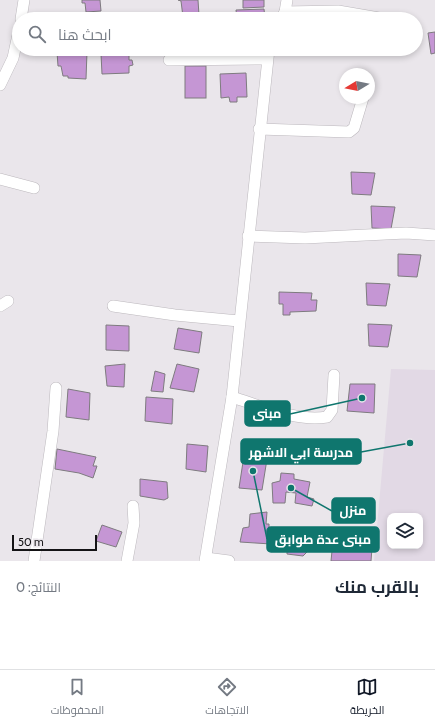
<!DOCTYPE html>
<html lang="ar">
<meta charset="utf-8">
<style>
body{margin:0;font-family:Cabin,Cairo,sans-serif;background:#f2f2f3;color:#1f2937;direction:rtl}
.controls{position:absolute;right:12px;bottom:12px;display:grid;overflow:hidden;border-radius:8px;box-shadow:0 2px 6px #0003}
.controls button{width:36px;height:36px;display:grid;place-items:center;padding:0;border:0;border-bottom:1px solid #e0e1e3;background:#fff;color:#1f2937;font:20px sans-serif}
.compass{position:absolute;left:339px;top:68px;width:36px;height:36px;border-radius:50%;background:#fff;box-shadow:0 2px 6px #0003;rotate:260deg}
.scale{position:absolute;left:12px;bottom:10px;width:85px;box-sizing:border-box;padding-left:4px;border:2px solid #141315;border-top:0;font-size:11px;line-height:14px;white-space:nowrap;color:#141315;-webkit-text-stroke:3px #eae6eb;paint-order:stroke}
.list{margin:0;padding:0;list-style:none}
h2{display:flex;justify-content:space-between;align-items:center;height:52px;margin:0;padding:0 16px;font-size:17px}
h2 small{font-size:13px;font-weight:400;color:#747a83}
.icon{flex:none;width:22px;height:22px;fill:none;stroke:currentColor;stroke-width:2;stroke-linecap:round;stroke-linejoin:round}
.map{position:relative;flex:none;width:435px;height:561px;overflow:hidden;direction:ltr}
.search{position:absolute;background:#fff;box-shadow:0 2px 6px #0003;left:12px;right:12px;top:12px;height:44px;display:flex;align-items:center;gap:10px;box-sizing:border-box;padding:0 14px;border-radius:22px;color:#747a83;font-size:15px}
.sheet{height:108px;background:#fff}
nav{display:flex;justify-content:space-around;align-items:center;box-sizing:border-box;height:56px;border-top:1px solid #e0e1e3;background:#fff;font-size:11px;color:#747a83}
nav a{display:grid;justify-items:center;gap:2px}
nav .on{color:#111827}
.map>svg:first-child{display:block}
.built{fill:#e2d9e5;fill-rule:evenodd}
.building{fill:#c596d4;stroke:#7e7b7f}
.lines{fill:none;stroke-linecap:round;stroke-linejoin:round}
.minor-casing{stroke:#bcb8bd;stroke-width:12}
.minor{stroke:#fff;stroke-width:11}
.leader{fill:none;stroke:#0f766e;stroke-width:1.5}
.callout-dot{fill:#0f766e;stroke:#eae6eb;stroke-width:1.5}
.callout{fill:#0f766e;stroke:#0f766e;stroke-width:1.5}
.callout-label{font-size:13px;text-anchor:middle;font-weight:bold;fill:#fff}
</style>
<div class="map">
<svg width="435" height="561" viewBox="0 0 435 561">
<rect width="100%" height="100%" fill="#eae6eb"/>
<path class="built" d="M391,369L435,370V561H374ZM390,516H420V546H390Z"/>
<g class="building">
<polygon points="82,0 100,0 101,11 86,12 85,3 82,3"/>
<polygon points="178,0 198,0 199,15 183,17 181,1"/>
<polygon points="243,0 264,0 264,7 243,8"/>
<polygon points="264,9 265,19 237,19 236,10"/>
<polygon points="435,32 435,53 431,54 428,33"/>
<polygon points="202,49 241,49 241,52 225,53 223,55 202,54"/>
<polygon points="254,49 263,49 262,55 254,54"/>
<polygon points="57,52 87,52 86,79 68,78 68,76 63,76 61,66 58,66"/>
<polygon points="129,53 129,60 132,60 133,65 129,66 129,73 102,74 101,54"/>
<rect x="185" y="66" width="21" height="32"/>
<polygon points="246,73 247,97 237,97 237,102 230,102 229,97 221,98 220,74"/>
<polygon points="351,172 375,173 371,195 352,194"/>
<polygon points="371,206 395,207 391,229 372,228"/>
<polygon points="398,254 421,255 417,277 398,276"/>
<polygon points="366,283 390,284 386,306 367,305"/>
<polygon points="279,292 312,293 311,300 317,300 316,311 290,312 290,315 283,315 283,304 279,304"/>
<polygon points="368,324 392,325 388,347 369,346"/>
<polygon points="106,325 129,326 129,351 106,350"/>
<polygon points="178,328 202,332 199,353 174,349"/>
<polygon points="125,364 124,387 107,386 105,366"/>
<polygon points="177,364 199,369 194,392 170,388"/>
<polygon points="155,371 165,374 163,392 151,391"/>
<polygon points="350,384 375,384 374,413 347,411"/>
<polygon points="68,389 90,393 89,420 66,417"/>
<polygon points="146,397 173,399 172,424 145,421"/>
<polygon points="187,444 208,446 206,472 186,469"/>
<polygon points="57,449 96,457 93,466 97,466 93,478 79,473 55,469"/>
<polygon points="245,449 268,453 262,490 239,488"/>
<polygon points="281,473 294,474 294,479 310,482 307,497 314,499 312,506 295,503 296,493 286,492 285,503 273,503 272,483 280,481"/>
<polygon points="140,479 167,482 168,498 164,500 140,496"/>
<polygon points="267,512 266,524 269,524 269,533 272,534 271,544 240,542 243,528 249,527 250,514"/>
<polygon points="102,525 122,532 116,547 96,541"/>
<polygon points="334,531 373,535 371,561 331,561"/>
<polygon points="287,540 307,540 307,552 303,556 287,554"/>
</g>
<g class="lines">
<g class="minor-casing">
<g id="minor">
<polyline points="285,12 338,11 379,18"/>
<polyline points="21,19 24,0"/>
<polyline points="281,19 285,12 287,0"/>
<polyline points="169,60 266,59"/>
<polyline points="0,85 13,58 19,30"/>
<polyline points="259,129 349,132 354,128 363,98"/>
<polyline points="0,179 34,188"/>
<polyline points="248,236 305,238 406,233 435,235"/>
<polyline points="0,306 8,301"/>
<polyline points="113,306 175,315 239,321"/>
<path d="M232,397C261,406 296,422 327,417L332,410L334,375"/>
<polyline points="206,558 229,561"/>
<polyline points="34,561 53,431 56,388"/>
<polyline points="127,561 134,523 133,506"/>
<polyline points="205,561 232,397 269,49"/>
</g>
</g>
<use href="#minor" class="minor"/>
</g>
<path class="leader" d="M362 398L290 414M410 443L361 452M291 488L332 511M253 471L267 539"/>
<g class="callout-dot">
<circle cx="362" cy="398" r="4"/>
<circle cx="410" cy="443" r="4"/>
<circle cx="291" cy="488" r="4"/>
<circle cx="253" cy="471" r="4"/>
</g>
<g class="callout">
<rect x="245" y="401" width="45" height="25" rx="4"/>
<rect x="241" y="439" width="120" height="25" rx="4"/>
<rect x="332" y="498" width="43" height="25" rx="4"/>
<rect x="267" y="527" width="112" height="25" rx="4"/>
</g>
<g class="callout-label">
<text x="267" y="418">مبنى</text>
<text x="301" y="457">مدرسة ابي الاشهر</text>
<text x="353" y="515">منزل</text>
<text x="323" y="544">مبنى عدة طوابق</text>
</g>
</svg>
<div class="controls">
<button><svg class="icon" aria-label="layers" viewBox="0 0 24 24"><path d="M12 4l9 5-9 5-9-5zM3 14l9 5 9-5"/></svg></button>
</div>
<svg class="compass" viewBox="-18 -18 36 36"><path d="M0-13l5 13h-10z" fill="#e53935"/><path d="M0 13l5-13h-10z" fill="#747a83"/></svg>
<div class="scale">50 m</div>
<div class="search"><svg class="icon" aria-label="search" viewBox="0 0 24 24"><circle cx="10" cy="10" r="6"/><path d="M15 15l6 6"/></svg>ابحث هنا</div>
</div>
<section class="sheet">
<h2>بالقرب منك<small>النتائج: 0</small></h2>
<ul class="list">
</ul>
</section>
<nav>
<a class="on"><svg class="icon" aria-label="map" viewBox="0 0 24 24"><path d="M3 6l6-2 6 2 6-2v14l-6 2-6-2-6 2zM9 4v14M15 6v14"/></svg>الخريطة</a>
<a><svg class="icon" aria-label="directions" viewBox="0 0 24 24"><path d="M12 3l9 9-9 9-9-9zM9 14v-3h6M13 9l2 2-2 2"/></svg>الاتجاهات</a>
<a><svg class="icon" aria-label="saved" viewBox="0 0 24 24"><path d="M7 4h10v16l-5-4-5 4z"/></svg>المحفوظات</a>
</nav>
